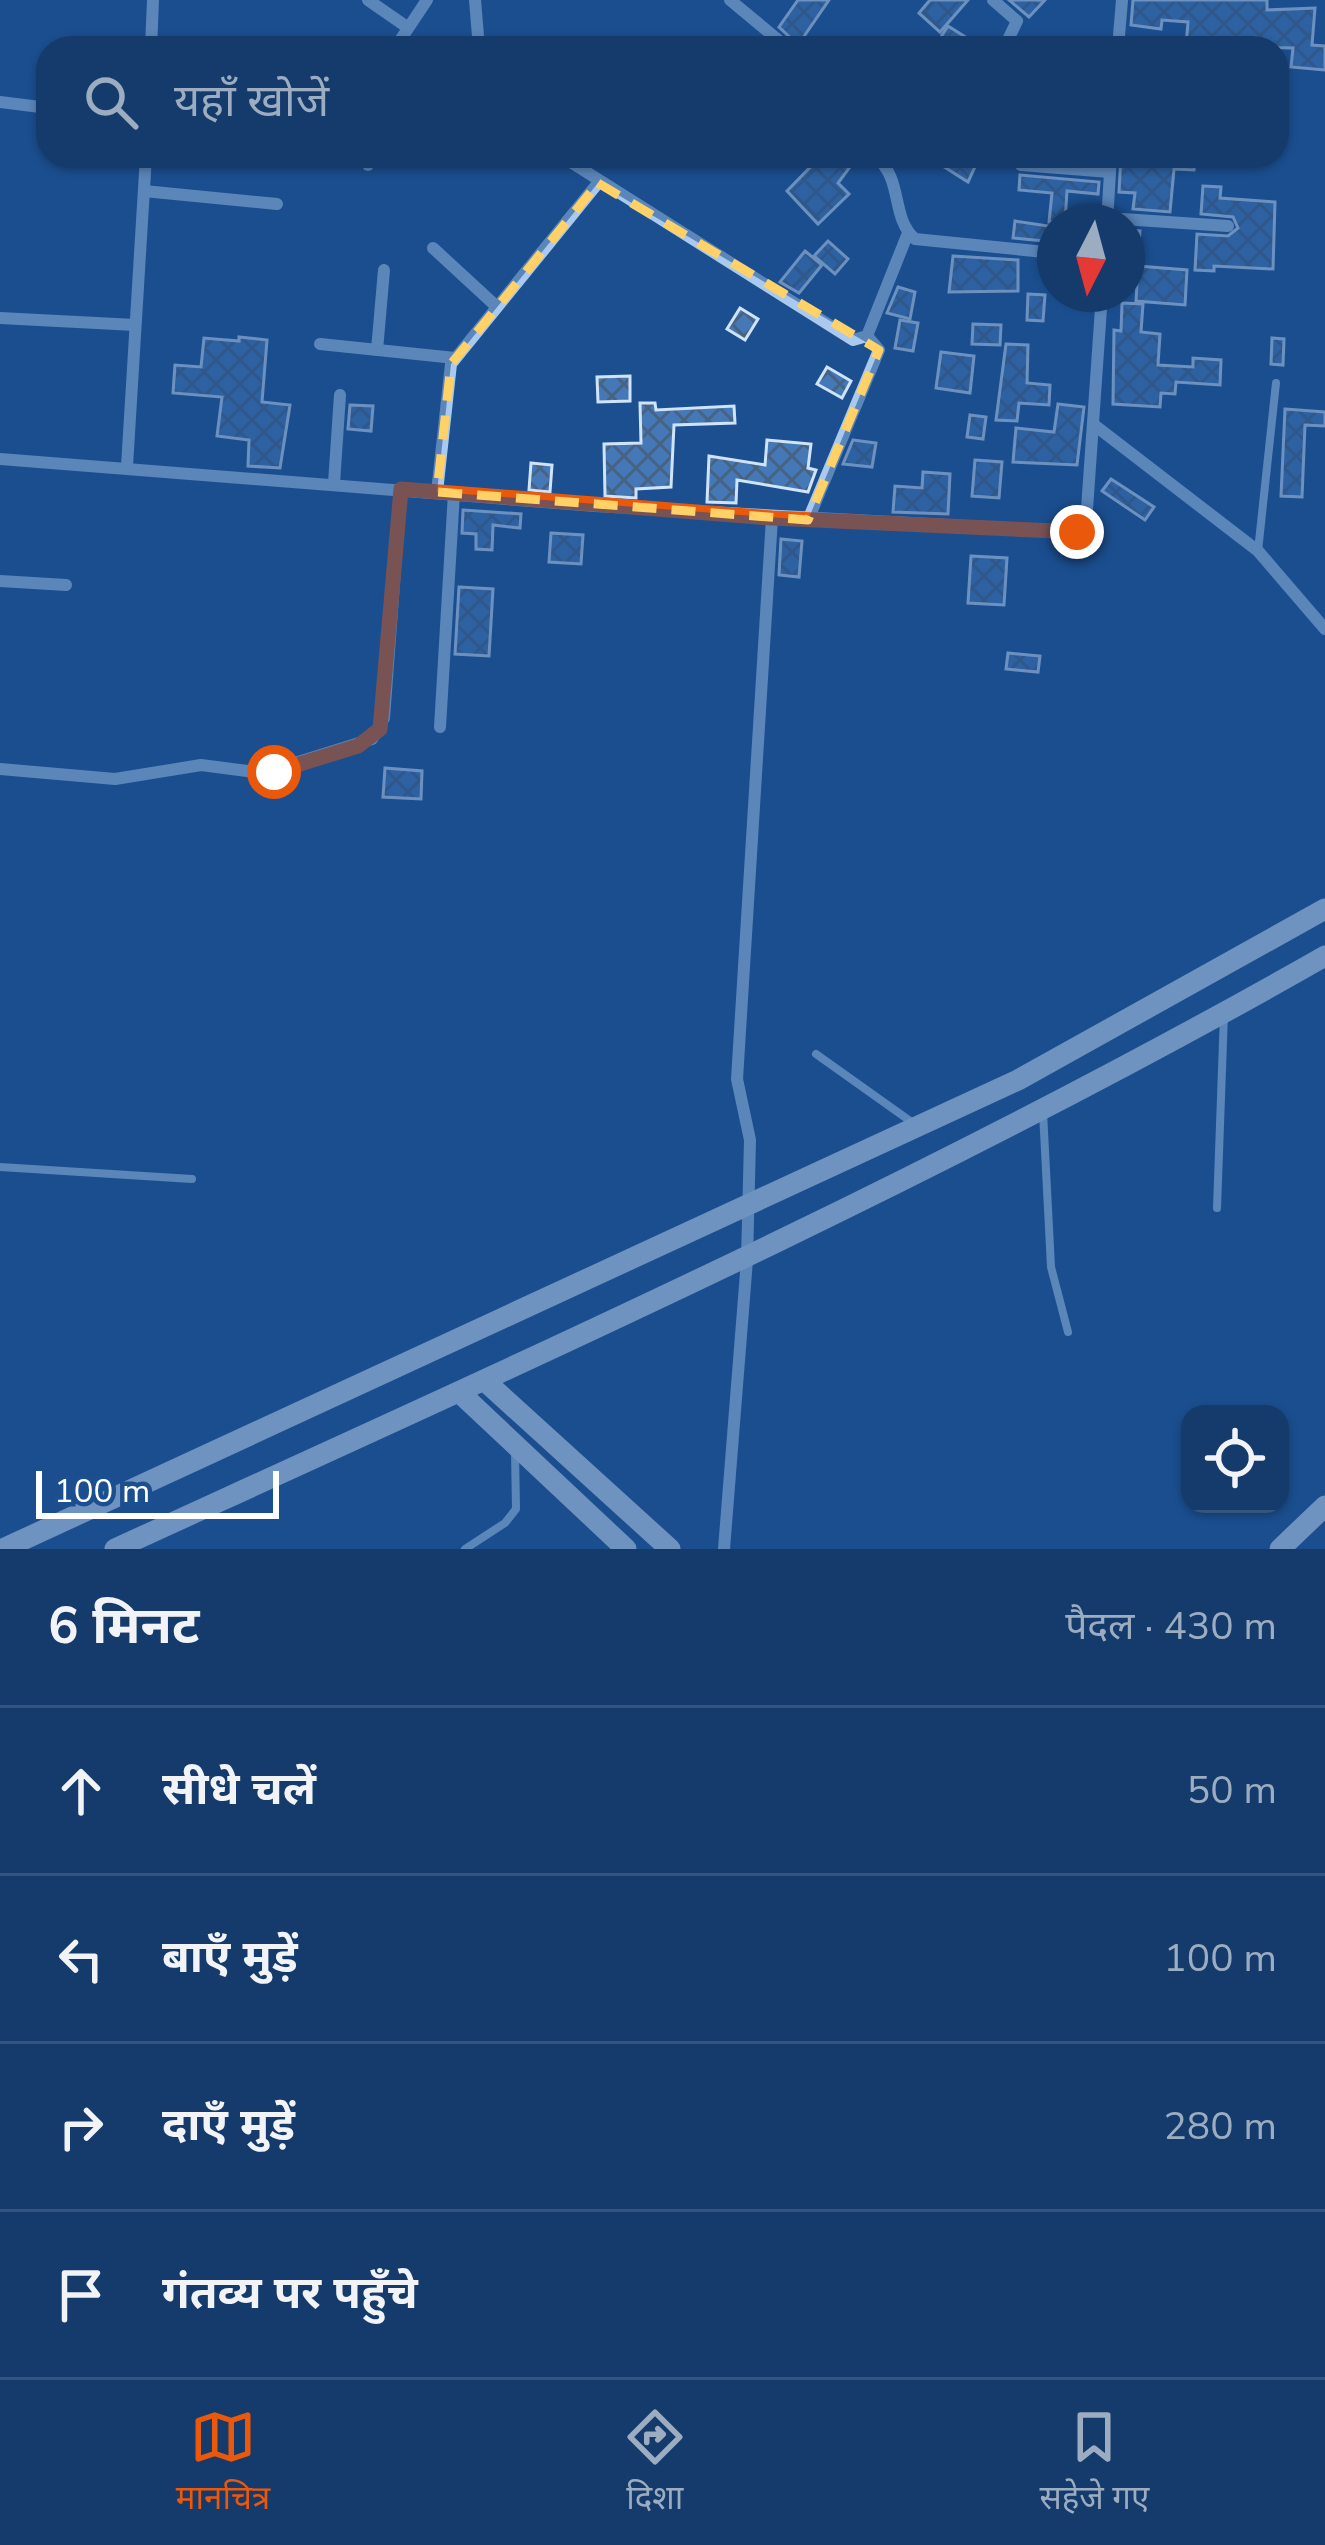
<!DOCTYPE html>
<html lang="hi">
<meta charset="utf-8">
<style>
body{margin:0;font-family:"Nunito Sans","Noto Sans Devanagari",sans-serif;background:#214673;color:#f1f3f6}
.controls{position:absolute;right:36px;bottom:36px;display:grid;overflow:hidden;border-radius:24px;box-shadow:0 3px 9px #0004}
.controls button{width:108px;height:108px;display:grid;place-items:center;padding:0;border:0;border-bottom:3px solid #33557e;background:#143b6b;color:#f1f3f6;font:60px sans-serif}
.compass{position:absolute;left:1037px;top:204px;width:108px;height:108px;border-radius:50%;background:#143b6b;box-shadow:0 3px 9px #0004;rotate:186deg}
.scale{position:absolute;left:36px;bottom:30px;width:243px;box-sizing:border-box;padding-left:12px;border:6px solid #fff;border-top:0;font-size:33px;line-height:42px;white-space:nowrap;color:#fff;-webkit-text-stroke:9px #1b4f8f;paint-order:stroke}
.stop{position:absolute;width:36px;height:36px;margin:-27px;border:9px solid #ea580c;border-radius:50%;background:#fff}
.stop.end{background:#ea580c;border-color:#fff;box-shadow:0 3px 12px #0008}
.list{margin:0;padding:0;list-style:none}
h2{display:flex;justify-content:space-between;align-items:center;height:156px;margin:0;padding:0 48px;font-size:51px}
h2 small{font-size:39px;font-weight:400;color:#9dadc1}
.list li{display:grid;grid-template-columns:78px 1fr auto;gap:36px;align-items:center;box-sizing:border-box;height:168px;padding:0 48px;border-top:3px solid #33557e}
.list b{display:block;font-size:45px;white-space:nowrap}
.list em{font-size:39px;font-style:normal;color:#9dadc1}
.icon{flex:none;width:66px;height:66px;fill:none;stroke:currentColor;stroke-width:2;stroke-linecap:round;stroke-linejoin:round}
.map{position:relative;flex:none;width:1325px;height:1549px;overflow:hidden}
.search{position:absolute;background:#143b6b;box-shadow:0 3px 9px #0004;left:36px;right:36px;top:36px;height:132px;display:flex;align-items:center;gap:30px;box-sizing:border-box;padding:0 42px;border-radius:36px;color:#9dadc1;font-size:45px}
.sheet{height:828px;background:#143b6b}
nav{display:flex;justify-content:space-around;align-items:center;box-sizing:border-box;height:168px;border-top:3px solid #33557e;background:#143b6b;font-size:33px;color:#9dadc1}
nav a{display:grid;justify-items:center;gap:6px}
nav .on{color:#ea580c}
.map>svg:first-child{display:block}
.building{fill:url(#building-cross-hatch);stroke:#cfe3fa;stroke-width:3}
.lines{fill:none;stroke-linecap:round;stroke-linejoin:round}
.lane{stroke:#a9c9ee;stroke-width:8}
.street{stroke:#a9c9ee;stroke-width:12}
.secondary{stroke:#d6e6fa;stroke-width:21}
.route{stroke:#ea580c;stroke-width:15}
.marked{fill:none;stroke:#ffd166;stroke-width:9;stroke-dasharray:24 15;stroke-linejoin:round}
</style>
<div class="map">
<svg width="1325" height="1549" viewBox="0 0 1325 1549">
<defs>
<pattern id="building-cross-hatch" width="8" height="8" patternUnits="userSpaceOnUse" patternTransform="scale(3)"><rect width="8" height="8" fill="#4478b7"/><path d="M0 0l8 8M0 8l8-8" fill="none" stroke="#486282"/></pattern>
</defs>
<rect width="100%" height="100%" fill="#1b4f8f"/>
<g class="building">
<polygon points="798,0 829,0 798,45 779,27"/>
<polygon points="930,0 968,0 940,32 919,13"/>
<polygon points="1009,0 1045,0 1029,17"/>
<polygon points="1133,0 1267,0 1267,10 1315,8 1312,45 1325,46 1325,70 1291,67 1293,48 1186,46 1188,22 1162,20 1161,29 1131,25"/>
<polygon points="948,26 967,38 961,48 939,40"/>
<polygon points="821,156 858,156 838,183 849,194 818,224 787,191"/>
<polygon points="927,156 980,156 968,182"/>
<polygon points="1121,156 1195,156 1194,170 1174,169 1170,212 1133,209 1135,193 1119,192"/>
<polygon points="1020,175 1099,182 1098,194 1067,191 1065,222 1049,222 1052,193 1019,190"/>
<polygon points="1203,186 1221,187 1220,198 1275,202 1273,269 1214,266 1214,271 1195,270 1197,234 1228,236 1238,228 1233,217 1201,214"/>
<polygon points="1015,221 1055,227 1055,242 1013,238"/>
<polygon points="1127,230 1140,231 1137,273 1127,272"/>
<polygon points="828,241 848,259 835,274 814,256"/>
<polygon points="805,251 822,265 799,293 780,282"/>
<polygon points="953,256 1018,260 1018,291 949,292"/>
<polygon points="1138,266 1187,270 1185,305 1136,301"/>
<polygon points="898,287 915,292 910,319 887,313"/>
<polygon points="1028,294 1045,295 1043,321 1027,320"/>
<polygon points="1122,303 1143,304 1141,332 1160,334 1158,365 1193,367 1193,358 1221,360 1220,385 1176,382 1175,394 1161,393 1160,407 1113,404 1114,330 1121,331"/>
<polygon points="740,308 758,319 745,340 727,329"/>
<polygon points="900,320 918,323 913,351 895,348"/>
<polygon points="973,324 1001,325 1000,345 972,344"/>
<polygon points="239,337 267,340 262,402 290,405 280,468 248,466 249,440 217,436 222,397 173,393 175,365 201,367 204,338 239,341"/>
<polygon points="1272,338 1284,339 1283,365 1271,364"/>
<polygon points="1006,344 1028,345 1027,383 1050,385 1049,405 1019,403 1017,421 996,420"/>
<polygon points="941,352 974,356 970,393 936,388"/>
<polygon points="827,367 851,381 842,398 817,384"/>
<polygon points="630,376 630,401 598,402 597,377"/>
<polygon points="640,403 655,403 656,410 734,406 735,423 674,425 671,487 636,489 636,498 605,496 604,444 641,443"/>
<polygon points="1058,404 1084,407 1077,465 1013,462 1016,428 1054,432"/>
<polygon points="350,405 373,406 371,431 348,429"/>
<polygon points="1285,409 1325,412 1325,426 1305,425 1302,497 1281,496"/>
<polygon points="970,415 986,417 983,439 967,437"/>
<polygon points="767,440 811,444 808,468 816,470 808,492 737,480 736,503 707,502 709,456 765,465"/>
<polygon points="853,440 876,443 872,467 843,464"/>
<polygon points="975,460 1002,462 999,498 972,496"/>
<polygon points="531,463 552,465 550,492 529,490"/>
<polygon points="923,472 950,474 948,514 893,512 895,486 922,488"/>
<polygon points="1111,479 1154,507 1145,520 1102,491"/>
<polygon points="463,510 521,514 520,528 493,525 492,550 476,549 476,534 462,533"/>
<polygon points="551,533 583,535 581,564 549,562"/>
<polygon points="781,539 802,541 799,577 779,575"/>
<polygon points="971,556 1007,558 1004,605 968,603"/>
<polygon points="459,587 493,589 489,656 455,654"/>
<polygon points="1008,653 1040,656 1038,672 1006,669"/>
<polygon points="385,768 422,771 421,799 383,797"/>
</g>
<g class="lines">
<g class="lane">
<polyline points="1258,551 1276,383"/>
<polyline points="816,1054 913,1123"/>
<polyline points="1043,1112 1051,1267 1068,1332"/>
<polyline points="0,1167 192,1179"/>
<polyline points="1217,1208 1224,1014"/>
<polyline points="465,1549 505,1523 516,1509 515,1453"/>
</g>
<g class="street">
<polyline points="368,0 407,27"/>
<polyline points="475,0 479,48"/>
<polyline points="730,0 788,48"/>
<polyline points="993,0 1017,21 1004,48"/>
<polyline points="151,48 153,0"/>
<polyline points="395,48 427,0"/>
<polyline points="1118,48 1122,0"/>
<polyline points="0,102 48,108"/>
<polyline points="561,156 853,340 867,336 908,233"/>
<path d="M875,156C904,179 890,217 915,239L1055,253"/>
<polyline points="368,165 368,156"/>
<polyline points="1021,165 1110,172"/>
<polyline points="144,191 277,204"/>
<polyline points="1107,218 1228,226"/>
<polyline points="1107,222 1111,156"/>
<polyline points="433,248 497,307"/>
<polyline points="0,318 135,325"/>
<polyline points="320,344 455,358"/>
<polyline points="377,350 384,270"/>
<polyline points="1093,424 1258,551 1325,629"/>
<polyline points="0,459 595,506 1077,532 1087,509 1102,294"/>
<polyline points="127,466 146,156"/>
<polyline points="334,483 340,395"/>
<polyline points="437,492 451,364 598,183"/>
<polyline points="808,520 879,350 867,336"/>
<polyline points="0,581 66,585"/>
<polyline points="440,727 454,493"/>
<polyline points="0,769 115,779 201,765 263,773 372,739 384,718 401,489"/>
<polyline points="724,1549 747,1260 750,1140 737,1079 772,518"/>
</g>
<g class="secondary">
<polyline points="485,1381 670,1549"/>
<polyline points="459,1392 626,1549"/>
<polyline points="3,1549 1018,1080 1325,909"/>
<path d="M115,1549C524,1362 934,1179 1325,956"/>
<polyline points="1280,1549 1325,1506"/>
</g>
</g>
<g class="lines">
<polyline class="route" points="274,772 358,746 380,729 401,489 772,518 1077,532"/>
</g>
<path d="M0 0H1325V1549H0ZM598,183L879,350L808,520L437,492L451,364Z" fill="#1b4f8f" fill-opacity=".55" fill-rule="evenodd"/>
<path class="marked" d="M598,183L879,350L808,520L437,492L451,364Z"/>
</svg>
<div class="controls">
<button><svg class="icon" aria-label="locate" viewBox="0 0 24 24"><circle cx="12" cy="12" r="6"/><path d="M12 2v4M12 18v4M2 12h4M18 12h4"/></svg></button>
</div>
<svg class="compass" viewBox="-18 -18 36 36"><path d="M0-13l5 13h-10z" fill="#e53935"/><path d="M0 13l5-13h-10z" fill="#9dadc1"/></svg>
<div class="scale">100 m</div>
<div class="stop" style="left:274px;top:772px"></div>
<div class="stop end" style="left:1077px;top:532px"></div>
<div class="search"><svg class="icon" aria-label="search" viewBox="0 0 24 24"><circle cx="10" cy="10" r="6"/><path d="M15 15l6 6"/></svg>यहाँ खोजें</div>
</div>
<section class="sheet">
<h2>6 मिनट<small>पैदल · 430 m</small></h2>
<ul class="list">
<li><svg class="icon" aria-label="ahead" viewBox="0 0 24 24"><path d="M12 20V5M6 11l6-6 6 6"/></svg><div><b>सीधे चलें</b></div><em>50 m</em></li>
<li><svg class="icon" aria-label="left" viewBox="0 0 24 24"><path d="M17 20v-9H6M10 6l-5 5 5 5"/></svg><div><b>बाएँ मुड़ें</b></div><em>100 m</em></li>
<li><svg class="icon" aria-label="right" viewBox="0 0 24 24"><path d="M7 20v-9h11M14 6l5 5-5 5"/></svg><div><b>दाएँ मुड़ें</b></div><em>280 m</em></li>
<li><svg class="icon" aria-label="arrive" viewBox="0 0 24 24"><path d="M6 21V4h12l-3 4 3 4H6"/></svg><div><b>गंतव्य पर पहुँचे</b></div></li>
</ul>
</section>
<nav>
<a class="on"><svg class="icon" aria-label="map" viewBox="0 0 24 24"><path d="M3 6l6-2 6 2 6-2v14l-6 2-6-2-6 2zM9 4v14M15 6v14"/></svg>मानचित्र</a>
<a><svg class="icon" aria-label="directions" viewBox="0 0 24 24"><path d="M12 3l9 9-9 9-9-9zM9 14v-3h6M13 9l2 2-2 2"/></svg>दिशा</a>
<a><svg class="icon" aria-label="saved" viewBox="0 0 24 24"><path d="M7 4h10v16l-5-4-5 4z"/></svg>सहेजे गए</a>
</nav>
